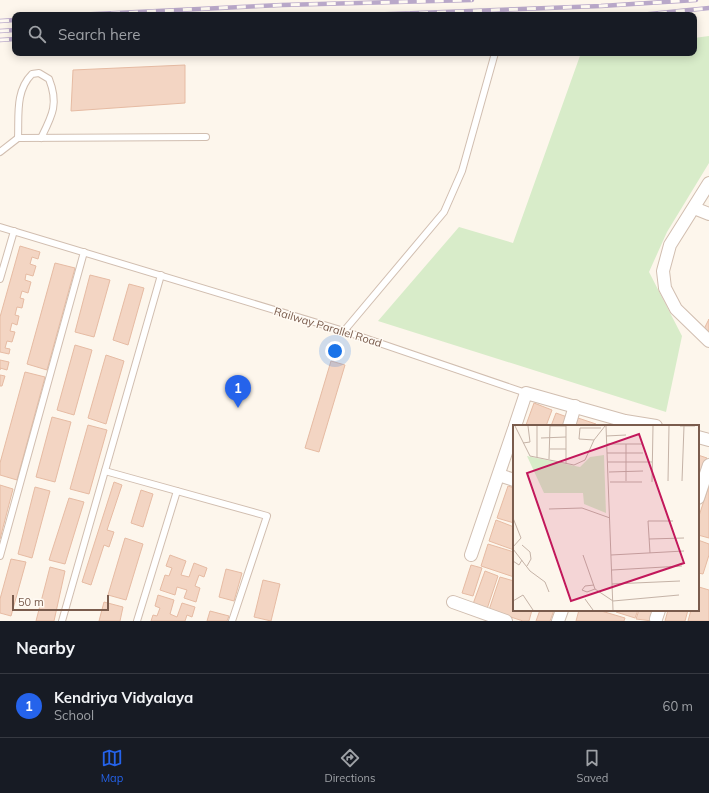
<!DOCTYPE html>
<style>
body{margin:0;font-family:Mulish,sans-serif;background:#20242c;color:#f1f3f6}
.scale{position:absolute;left:12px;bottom:10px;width:97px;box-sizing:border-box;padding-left:4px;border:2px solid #7a5c4d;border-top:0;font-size:11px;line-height:14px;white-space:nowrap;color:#7a5c4d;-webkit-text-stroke:3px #fffaf3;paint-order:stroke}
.you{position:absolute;left:335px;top:351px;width:14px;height:14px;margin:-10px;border:3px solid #fff;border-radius:50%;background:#1a73e8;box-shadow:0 0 0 6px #1a73e833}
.badge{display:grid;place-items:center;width:26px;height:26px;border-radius:50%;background:#2563eb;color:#fff;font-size:13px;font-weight:700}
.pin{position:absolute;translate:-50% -33px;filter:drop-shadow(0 1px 2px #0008)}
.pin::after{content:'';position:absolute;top:21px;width:14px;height:12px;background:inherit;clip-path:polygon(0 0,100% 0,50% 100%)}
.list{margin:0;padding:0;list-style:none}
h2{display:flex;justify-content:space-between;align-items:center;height:52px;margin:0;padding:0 16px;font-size:17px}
h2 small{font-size:13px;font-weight:400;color:#9ea1a6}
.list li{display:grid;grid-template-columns:26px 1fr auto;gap:12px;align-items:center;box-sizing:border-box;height:64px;padding:0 16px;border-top:1px solid #363941}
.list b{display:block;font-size:15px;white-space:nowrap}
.list p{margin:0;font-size:13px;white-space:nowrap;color:#9ea1a6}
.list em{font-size:13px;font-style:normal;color:#9ea1a6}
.icon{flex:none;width:22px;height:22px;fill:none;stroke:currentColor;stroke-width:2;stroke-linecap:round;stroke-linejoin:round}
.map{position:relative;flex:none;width:709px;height:621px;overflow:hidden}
.search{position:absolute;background:#171b24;box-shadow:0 2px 10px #0003;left:12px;right:12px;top:12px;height:44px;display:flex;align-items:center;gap:10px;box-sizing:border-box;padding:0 14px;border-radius:8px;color:#9ea1a6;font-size:15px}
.sheet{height:116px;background:#171b24}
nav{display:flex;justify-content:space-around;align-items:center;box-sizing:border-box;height:56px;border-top:1px solid #363941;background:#171b24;font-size:11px;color:#9ea1a6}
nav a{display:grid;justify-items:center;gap:2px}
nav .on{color:#2563eb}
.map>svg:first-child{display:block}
.green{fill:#d8ecc9}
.building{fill:#f3d5c3;stroke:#e6bba3}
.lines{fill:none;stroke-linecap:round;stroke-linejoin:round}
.lane-casing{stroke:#d1beb0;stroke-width:8}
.street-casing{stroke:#d1beb0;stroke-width:14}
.lane{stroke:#fff;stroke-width:6}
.street{stroke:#fff;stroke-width:12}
.rail-casing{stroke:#b9a8c9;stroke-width:4.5}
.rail{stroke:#fffaf3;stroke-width:3;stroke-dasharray:9;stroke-linecap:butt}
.labels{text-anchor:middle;stroke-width:3;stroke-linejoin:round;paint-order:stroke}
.street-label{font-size:11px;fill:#7a5c4d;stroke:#fffaf3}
.inset-road{fill:none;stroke:#c5b3a7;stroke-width:1}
.view{fill:#c2185b;fill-opacity:0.15;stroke:#c2185b;stroke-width:2}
.inset-edge{fill:none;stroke:#7a5c4d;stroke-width:2}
</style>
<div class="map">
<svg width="709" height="621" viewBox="0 0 709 621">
<rect width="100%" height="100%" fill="#fdf6ec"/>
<polygon class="green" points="709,36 709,163 667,232 649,272 682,336 666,412 378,321 459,227 513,243 581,53 694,53 694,38"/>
<g class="building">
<polygon points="185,65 185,103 71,111 73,70"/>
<polygon points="20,246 40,252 38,259 32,257 30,264 36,266 33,276 26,274 25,280 31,282 28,293 22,291 20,298 24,299 22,308 17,307 15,315 19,316 17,325 12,323 10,331 15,332 12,342 7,341 5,348 10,349 9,354 0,352 0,317"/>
<polygon points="55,263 75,268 47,370 27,364"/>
<polygon points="90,275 110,280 94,337 75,332"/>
<polygon points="129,284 144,288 128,345 113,340"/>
<polygon points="709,319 709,333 703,331"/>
<polygon points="75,345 92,350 74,415 57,410"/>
<polygon points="106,355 124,361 106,424 88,418"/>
<polygon points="0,360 9,362 7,370 0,368 0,370"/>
<polygon points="331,361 345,365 319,452 305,448"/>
<polygon points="25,372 45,377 17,480 0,475 0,463"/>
<polygon points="0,375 5,376 2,386 0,386"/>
<polygon points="534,403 552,410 546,426 526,425"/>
<polygon points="556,413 570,418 567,426 551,426"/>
<polygon points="52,417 71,422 55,482 36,477"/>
<polygon points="578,418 596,424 596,426 575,426"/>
<polygon points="88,425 107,430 89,494 70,489"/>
<polygon points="698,455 707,458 698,484"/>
<polygon points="114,482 122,485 107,530 114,532 109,547 104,545 91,585 82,582"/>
<polygon points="0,485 13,489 0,539"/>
<polygon points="709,485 709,538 698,535 698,519"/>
<polygon points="508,486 514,488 514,523 497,518"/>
<polygon points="35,487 50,491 32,558 18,554"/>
<polygon points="141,490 153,494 143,527 131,523"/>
<polygon points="69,498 84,502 65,564 49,560"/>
<polygon points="496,520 514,527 514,550 489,541"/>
<polygon points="125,538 143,544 126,600 108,595"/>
<polygon points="698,540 709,544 709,555 703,574 698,573"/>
<polygon points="488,544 514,552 514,577 481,566"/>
<polygon points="170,555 186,561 181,575 189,577 194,563 207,568 204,577 199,575 195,586 200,588 196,602 184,598 187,590 177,587 175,595 160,590 165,575 169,576 172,568 166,566"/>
<polygon points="11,559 26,562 11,616 0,613 0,599"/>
<polygon points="471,565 482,568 473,596 462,593"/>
<polygon points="50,567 65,571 54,621 36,621"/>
<polygon points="226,569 242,573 234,601 219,597"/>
<polygon points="485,571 498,576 487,609 473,604"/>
<polygon points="500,577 514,581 514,610 532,610 529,621 523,621 489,610"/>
<polygon points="263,580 280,584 271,621 254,617"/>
<polygon points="699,587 709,590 709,621 688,621 691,610 698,610"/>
<polygon points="158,595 174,600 170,614 177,617 182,603 195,607 192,617 187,615 185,621 151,621 153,615 157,616 160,608 155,606"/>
<polygon points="104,602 123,607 120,621 99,621"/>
<polygon points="540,610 554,610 550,621 536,621"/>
<polygon points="579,610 598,610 625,618 624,621 576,621"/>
<polygon points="617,610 638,610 635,618 616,612"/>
<polygon points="639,610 657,610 652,621 636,619"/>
<polygon points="668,610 688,610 685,621 665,621"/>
<polygon points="210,611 229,616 227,621 207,621"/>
</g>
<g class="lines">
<g class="lane-casing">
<g id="lane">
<path d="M18,138C19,116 15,91 32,74L39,73L49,79C59,104 52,116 41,138"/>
<polyline points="0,152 18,138 206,137"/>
<polyline points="0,227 344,331 526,393"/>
<polyline points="0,279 14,231"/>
<polyline points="344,331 444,212 462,171 495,53"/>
<polyline points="105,471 267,516 232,621"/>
<polyline points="0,556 84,252"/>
<polyline points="62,621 161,275"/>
<polyline points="137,621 177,491"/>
</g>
</g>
<g class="street-casing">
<g id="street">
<polyline points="709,183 670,245 663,271 665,288 676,309 709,341"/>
<polyline points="694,208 709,214"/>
<polyline points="515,426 526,393 625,421 656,426"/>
<polyline points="569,426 575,406"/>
<polyline points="698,437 709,440"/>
<polyline points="499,475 514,480"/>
<polyline points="698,498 709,465"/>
<polyline points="471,555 514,429"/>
<polyline points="453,602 506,621"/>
<polyline points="656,619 659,610"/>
<polyline points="558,621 562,610"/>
</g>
</g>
<use href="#lane" class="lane"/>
<use href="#street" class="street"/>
<g class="rail-casing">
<g id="rail">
<polyline points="75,15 282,5 472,0"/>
<polyline points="365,15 601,6 696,0"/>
<polyline points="640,15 709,8"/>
<polyline points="0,21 15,20"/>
<polyline points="0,31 15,30"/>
<polyline points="0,40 15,39"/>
</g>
</g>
<use href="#rail" class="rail"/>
</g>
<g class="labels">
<g class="street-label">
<text transform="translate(328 327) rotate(17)" y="4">Railway Parallel Road</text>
</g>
</g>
<g transform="translate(513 425)">
<rect width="186" height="186" fill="#fdf6ec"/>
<path d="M91,30L93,88L71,79L70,68H31L14,31L67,42L77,32Z" fill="#d8ecc9"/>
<path class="inset-road" d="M2,1L17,31L61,40L72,35L81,15L92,1M24,1V32M37,1H53M93,1L100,185M167,1H182M93,11L113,10M28,13L53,12M81,15L66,14L67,3H88M10,18L17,17L15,1M94,19H129M113,19V56M37,24H53M94,28H130M36,34L37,1M95,37H139M53,38V1M96,47L130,46M155,56L156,1M169,56L171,1M97,57H129M139,57L140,1M36,84L69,83L97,93M0,93L8,113L0,122M136,114L171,113M9,120L17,127L18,134L14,141M0,124L17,146L32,157L36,167M137,128L135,96H160M70,130L82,164L100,176L166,170M98,130L171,126M0,136L6,140L9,135M99,145L169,141M99,159L167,156M81,160L72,161L69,165L74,167L82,164M72,174L80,185M0,176L10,170L20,185"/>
<path class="view" d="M126,9L171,138L58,176L14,48Z"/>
<rect width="186" height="186" class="inset-edge"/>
</g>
</svg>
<div class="scale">50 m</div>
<div class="you"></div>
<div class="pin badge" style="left:238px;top:408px">1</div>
<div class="search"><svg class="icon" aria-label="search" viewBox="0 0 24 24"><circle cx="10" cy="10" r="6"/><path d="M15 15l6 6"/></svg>Search here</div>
</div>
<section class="sheet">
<h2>Nearby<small></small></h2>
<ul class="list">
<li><span class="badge">1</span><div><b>Kendriya Vidyalaya</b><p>School</p></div><em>60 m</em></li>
</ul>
</section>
<nav>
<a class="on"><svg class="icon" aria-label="map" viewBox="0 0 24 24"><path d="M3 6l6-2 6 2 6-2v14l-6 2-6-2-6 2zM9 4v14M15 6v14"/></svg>Map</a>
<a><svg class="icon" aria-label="directions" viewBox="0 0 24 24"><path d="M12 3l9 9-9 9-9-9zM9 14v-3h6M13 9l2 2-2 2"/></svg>Directions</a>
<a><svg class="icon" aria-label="saved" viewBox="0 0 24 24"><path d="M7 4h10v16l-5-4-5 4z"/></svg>Saved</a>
</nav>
